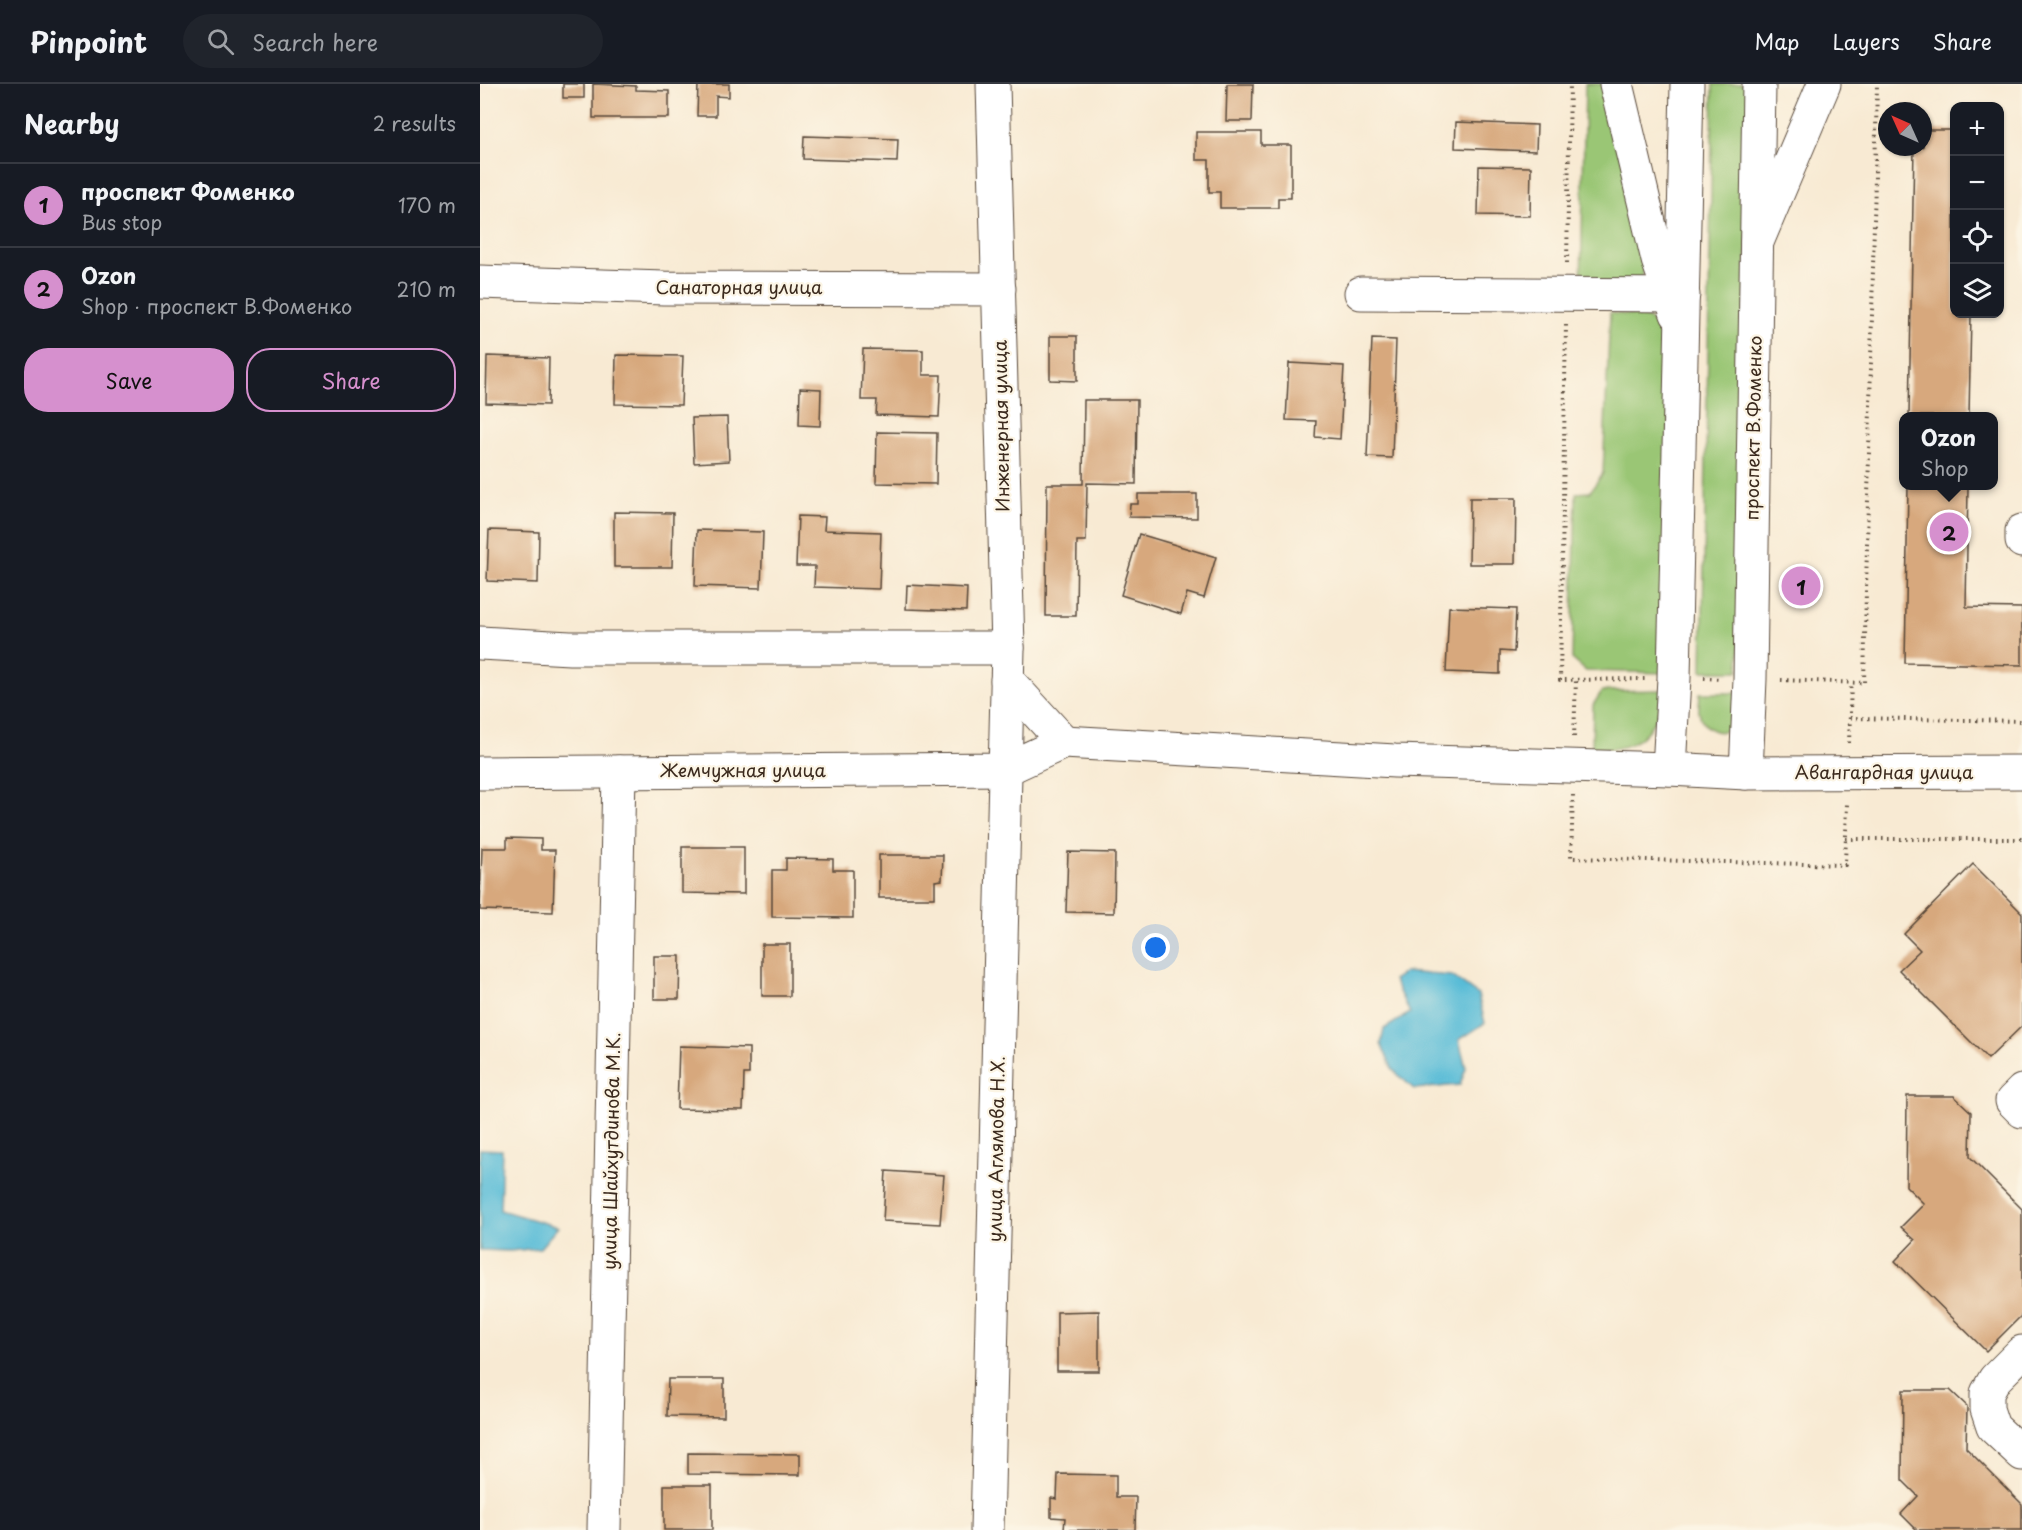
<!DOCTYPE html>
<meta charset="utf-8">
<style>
body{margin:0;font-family:"Playpen Sans",sans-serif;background:#20242c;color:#f1f3f6}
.controls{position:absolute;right:18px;top:18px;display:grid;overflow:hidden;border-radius:12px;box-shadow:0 2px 4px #0004}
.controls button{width:54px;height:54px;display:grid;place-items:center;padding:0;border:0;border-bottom:2px solid #363941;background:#171b24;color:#f1f3f6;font:30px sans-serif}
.compass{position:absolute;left:1398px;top:18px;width:54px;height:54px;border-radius:50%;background:#171b24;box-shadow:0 2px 4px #0004;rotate:315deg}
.you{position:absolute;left:676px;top:864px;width:21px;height:21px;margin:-15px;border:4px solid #fff;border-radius:50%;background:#1a73e8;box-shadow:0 0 0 9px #1a73e833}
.badge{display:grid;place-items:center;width:39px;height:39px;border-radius:50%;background:#d690ce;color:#111;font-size:20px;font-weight:700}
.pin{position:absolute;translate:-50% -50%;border:3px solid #fff;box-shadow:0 2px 6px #0006}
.popup{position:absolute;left:1419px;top:328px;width:99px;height:78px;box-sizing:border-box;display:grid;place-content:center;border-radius:12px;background:#171b24;filter:drop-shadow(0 2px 4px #0005);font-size:20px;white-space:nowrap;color:#9ea1a6}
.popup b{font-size:22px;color:#f1f3f6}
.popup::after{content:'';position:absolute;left:50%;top:100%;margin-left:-12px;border:12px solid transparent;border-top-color:#171b24}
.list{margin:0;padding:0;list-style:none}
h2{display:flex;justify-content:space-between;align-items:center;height:78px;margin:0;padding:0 24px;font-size:26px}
h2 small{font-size:20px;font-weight:400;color:#9ea1a6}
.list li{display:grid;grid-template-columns:39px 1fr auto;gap:18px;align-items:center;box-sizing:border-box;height:84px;padding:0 24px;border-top:2px solid #363941}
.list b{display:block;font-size:22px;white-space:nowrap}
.list p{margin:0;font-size:20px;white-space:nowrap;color:#9ea1a6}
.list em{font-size:20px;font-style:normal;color:#9ea1a6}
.actions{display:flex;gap:12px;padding:18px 24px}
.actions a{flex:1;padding:14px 0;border:2px solid #d690ce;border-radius:24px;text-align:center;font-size:21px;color:#d690ce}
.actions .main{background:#d690ce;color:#111}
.icon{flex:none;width:33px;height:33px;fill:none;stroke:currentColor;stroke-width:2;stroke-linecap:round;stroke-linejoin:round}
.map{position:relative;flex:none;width:1542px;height:1446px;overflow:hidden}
header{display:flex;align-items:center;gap:36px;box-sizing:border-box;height:84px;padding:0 30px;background:#171b24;border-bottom:2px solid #363941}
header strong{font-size:28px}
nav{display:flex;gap:33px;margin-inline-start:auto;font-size:21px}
.search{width:420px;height:54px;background:#20242c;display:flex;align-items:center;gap:15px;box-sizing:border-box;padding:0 21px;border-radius:33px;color:#9ea1a6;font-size:22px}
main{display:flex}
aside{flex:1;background:#171b24}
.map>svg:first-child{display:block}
.green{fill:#9ac674;stroke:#6a7849;stroke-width:1.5}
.water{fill:#59bcd7;stroke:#4a737a;stroke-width:1.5}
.building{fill:#d7a87d}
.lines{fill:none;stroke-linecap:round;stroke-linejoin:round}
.minor-casing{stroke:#574739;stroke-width:35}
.major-casing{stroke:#574739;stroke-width:35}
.path{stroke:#574739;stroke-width:4;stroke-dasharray:1.5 4.5;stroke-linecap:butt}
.minor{stroke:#fff;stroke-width:33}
.major{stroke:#fff;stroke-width:33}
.labels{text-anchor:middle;stroke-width:4.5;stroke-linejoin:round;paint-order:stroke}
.street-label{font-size:18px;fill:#3b2a1e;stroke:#fcf5e5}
</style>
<header>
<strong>Pinpoint</strong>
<div class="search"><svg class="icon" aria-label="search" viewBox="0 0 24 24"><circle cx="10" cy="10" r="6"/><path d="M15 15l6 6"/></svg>Search here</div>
<nav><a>Map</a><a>Layers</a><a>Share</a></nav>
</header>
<main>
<aside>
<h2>Nearby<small>2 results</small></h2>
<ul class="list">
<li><span class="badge">1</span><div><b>проспект Фоменко</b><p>Bus stop</p></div><em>170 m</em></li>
<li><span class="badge">2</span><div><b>Ozon</b><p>Shop · проспект В.Фоменко</p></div><em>210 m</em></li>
</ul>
<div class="actions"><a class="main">Save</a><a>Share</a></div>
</aside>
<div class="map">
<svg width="1542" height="1446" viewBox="0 0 1542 1446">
<rect width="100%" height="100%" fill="#fcf5e5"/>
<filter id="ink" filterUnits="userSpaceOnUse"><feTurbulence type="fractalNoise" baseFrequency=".0167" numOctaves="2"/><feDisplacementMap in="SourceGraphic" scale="12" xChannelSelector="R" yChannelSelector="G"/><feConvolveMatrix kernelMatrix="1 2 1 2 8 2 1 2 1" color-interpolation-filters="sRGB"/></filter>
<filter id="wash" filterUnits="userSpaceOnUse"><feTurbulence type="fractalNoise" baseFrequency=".008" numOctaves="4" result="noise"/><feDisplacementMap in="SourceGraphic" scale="24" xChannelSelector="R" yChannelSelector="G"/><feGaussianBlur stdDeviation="1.35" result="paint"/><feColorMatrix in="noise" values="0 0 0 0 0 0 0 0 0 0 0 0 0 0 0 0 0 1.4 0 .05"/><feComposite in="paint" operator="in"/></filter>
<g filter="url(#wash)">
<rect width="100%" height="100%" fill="#f8ead3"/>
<g class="green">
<polygon points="1105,0 1129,0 1164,185 1162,193 1157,198 1101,203"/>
<polygon points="1233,0 1270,0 1259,587 1222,587"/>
<path d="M1130,229C1159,231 1177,230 1190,259L1186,589L1106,587L1092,575L1096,409L1110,408L1123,389Z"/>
<path d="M1187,606C1172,649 1161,667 1112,666L1113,621L1122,607Z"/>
<path d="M1220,609H1261L1252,642C1240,654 1222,645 1219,628C1218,622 1220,615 1220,609Z"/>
</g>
<g class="water">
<polygon points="925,888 972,892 998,911 1005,939 979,956 986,984 980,1001 934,1005 913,986 901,960 904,945 930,929 913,896"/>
<polygon points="0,1065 22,1066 20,1126 78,1143 60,1164 30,1167 0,1166"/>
</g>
<g id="blocks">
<g class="building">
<rect x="83" y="0" width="21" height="14"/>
<polygon points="113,0 156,2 156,6 189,7 189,34 113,34"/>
<polygon points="218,0 249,0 249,13 236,12 236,32 217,32"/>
<polygon points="747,0 773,0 772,37 746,37"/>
<polygon points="976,38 1057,41 1056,67 975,64"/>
<polygon points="1443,46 1474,46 1474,230 1491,230 1489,332 1429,332 1434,63 1443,63"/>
<polygon points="716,48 781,48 781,61 811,61 811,114 798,114 798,124 740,124 740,108 729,108 729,76 716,76"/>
<polygon points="324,52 418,55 417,78 323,75"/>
<polygon points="999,82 1051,83 1050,132 998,131"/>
<polygon points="570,252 597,252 597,297 570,296"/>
<polygon points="892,255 916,256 912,374 887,373"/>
<polygon points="383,265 443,266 443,291 461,291 459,333 396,331 397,316 381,316"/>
<polygon points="136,271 203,272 201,321 135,320"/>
<polygon points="7,272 69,274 68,321 6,319"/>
<polygon points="809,279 864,282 860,355 835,353 836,337 806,336"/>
<polygon points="320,304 341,305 340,342 319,341"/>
<polygon points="604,316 657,316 656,400 607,399 606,457 597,457 596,532 566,532 567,400 603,400"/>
<polygon points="247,333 249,377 214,379 212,334"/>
<polygon points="397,348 457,349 456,400 396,399"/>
<polygon points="1428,402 1488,402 1486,523 1542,524 1542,581 1425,579"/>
<polygon points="658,410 717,410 717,434 649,433 650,420 658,420"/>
<polygon points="990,414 1036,414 1035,480 989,480"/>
<polygon points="134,428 193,429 192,483 134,483"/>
<polygon points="318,432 345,433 344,446 401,448 399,505 334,503 335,482 316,482"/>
<polygon points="9,446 59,448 58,499 7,497"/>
<polygon points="217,446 283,448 281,504 215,502"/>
<polygon points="659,450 736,473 724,514 707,509 701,530 641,511"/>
<polygon points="427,501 487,504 486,527 426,525"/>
<polygon points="969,523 1036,525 1034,568 1020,567 1020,590 966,588"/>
<polygon points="27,754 61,755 61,766 75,766 73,828 0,826 2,764 27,764"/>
<polygon points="202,763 264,763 264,810 202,809"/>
<polygon points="588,768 635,769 634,829 586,828"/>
<polygon points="399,771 463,771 462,796 455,797 455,814 399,814"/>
<polygon points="306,774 353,775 353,786 373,786 373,834 292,833 292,786 306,786"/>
<polygon points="1493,780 1542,829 1542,942 1508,975 1419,886 1440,866 1424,850"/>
<rect x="282" y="860" width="28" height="52"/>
<polygon points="174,872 200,872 199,915 174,915"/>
<polygon points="199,962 269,964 269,990 264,990 263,1026 197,1025"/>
<polygon points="1427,1012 1474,1012 1491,1028 1490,1073 1542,1125 1542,1231 1506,1267 1415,1177 1435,1156 1421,1143 1444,1120 1426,1102"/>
<polygon points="406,1087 464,1091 460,1140 403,1137"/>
<polygon points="619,1227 619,1287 577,1287 577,1228"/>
<polygon points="188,1295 244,1295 244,1333 187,1332"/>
<polygon points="1423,1306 1470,1306 1487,1322 1486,1364 1542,1420 1542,1446 1437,1446 1421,1430 1438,1412 1422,1396"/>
<polygon points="208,1369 320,1370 320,1391 208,1390"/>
<polygon points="578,1390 636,1391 636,1413 656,1413 655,1446 584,1446 585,1434 571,1433 571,1414 577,1415"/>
<rect x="184" y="1401" width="48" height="45"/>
</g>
</g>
</g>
<g filter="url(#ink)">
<use href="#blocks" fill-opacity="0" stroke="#574739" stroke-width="1.5"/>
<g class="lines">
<g class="minor-casing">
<g id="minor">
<polyline points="1136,0 1178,176 1197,230"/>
<polyline points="1277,158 1344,0"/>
<polyline points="0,198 184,204 519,205"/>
<polyline points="881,209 1203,211"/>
<polyline points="1542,447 1542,457"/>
<polyline points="0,559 90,564 528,564"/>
<polyline points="527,596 584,658"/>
<polyline points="0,689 526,685 584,658 915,677 1189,685"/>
<polyline points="1266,689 1542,688"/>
<polyline points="1542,1007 1532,1017 1542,1027"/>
<polyline points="1542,1268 1515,1295 1507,1309 1507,1325 1513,1343 1542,1370"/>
<polyline points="124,1446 139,688"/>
<polyline points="507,1446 528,564 513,0"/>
</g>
</g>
<g class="major-casing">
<polyline id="major" points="1207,0 1194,594 1189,685 1266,689 1270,595 1279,0"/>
</g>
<g class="path">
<polyline points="1087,179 1090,0"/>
<polyline points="1086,241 1080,596 1165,595"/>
<polyline points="1224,594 1240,595"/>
<polyline points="1301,596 1384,599 1397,0"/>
<polyline points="1370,634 1542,637"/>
<polyline points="1094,653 1096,596"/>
<polyline points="1369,659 1371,599"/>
<polyline points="1093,711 1091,774 1365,781 1367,720"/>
<polyline points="1366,755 1542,755"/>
</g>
<use href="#minor" class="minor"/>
<use href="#major" class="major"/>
</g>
</g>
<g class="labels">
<g class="street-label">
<text x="259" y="210">Санаторная улица</text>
<text transform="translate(522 342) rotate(-91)" y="6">Инженерная улица</text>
<text transform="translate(1274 344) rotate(-89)" y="6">проспект В.Фоменко</text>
<text x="263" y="693">Жемчужная улица</text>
<text x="1404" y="695">Авангардная улица</text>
<text transform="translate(517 1065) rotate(-89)" y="6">улица Аглямова Н.Х.</text>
<text transform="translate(132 1067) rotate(-89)" y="6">улица Шайхутдинова М.К.</text>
</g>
</g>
</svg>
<div class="controls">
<button>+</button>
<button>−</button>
<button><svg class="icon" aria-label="locate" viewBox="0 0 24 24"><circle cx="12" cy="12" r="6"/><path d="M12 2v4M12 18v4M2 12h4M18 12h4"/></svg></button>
<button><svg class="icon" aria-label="layers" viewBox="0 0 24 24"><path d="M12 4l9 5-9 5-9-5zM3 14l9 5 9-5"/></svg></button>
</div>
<svg class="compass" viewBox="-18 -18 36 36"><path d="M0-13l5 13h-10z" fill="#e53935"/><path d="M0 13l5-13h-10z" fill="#9ea1a6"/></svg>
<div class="you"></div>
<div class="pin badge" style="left:1321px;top:502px">1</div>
<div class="pin badge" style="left:1469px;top:448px">2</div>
<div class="popup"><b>Ozon</b>Shop</div>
</div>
</main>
